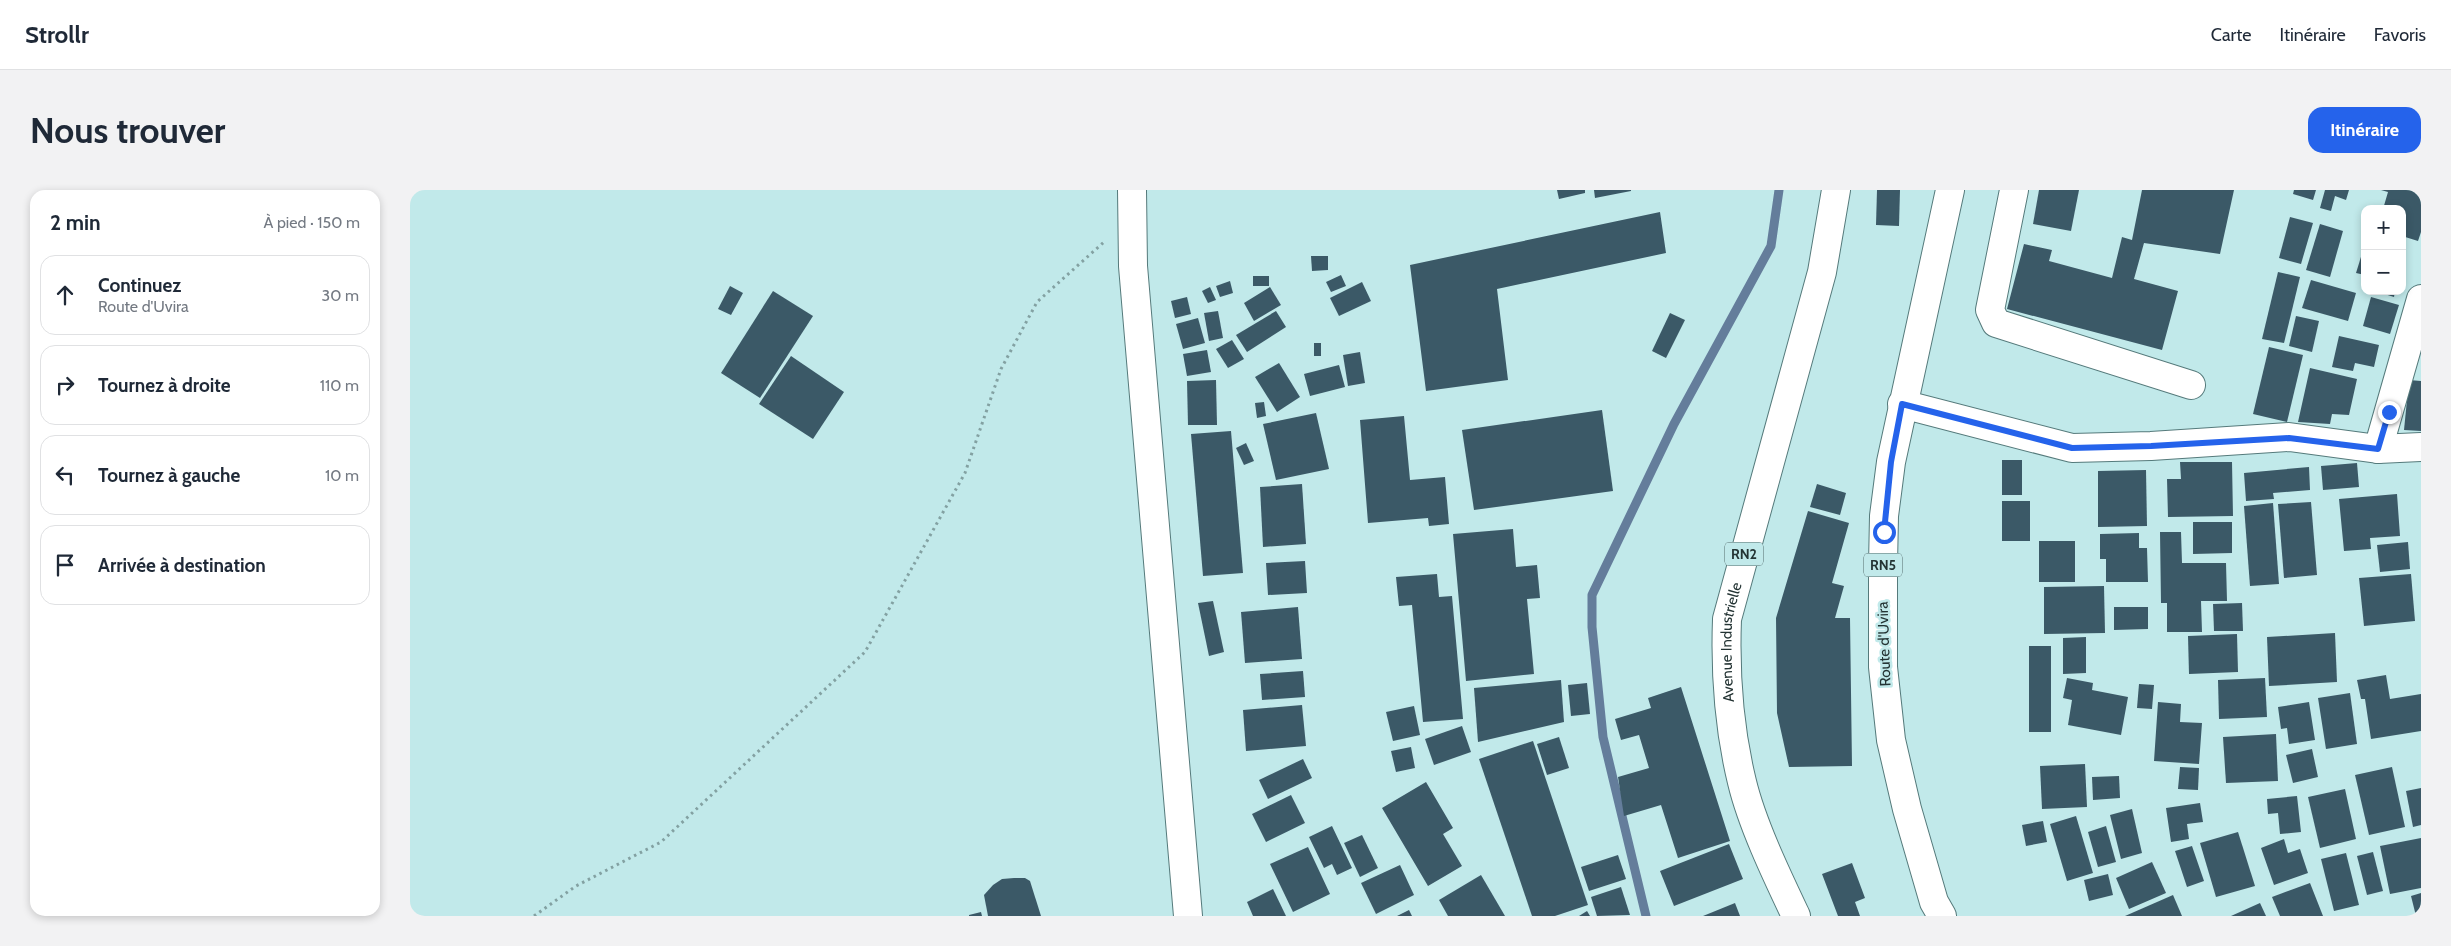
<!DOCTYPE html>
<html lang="fr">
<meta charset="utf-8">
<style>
body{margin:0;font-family:Cabin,sans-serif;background:#f2f2f3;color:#1f2937}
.controls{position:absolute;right:15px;top:15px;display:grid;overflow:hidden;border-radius:10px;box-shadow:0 2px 8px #0003}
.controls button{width:45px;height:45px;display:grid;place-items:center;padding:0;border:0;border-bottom:1px solid #e0e1e3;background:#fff;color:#1f2937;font:25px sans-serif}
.stop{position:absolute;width:15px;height:15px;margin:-11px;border:4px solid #2563eb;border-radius:50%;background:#fff}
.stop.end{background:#2563eb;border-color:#fff;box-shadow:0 1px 5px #0008}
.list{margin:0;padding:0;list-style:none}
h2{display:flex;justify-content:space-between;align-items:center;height:65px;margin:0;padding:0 20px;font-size:21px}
h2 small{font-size:16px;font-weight:400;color:#747a83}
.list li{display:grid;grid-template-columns:32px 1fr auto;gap:15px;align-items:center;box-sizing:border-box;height:80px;margin:0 10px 10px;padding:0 10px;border:1px solid #e0e1e3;border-radius:15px}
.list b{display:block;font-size:19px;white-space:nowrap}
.list p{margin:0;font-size:16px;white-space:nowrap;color:#747a83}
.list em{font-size:16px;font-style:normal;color:#747a83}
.icon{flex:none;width:28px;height:28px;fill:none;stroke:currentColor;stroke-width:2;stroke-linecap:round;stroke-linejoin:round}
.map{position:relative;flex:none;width:2011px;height:726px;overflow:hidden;border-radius:15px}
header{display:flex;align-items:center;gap:30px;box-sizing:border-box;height:70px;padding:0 25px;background:#fff;border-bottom:1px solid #e0e1e3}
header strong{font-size:24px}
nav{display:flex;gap:28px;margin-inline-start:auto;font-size:18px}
.intro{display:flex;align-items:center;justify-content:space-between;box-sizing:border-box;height:120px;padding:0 30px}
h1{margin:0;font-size:35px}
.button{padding:12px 22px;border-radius:15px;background:#2563eb;color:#fff;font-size:18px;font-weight:700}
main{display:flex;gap:30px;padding:0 30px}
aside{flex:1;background:#fff;border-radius:15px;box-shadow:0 2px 8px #0003}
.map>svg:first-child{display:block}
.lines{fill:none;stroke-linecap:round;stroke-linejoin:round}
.stream{stroke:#647d9b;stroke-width:9}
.building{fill:#3b5967}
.minor-casing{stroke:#557a7b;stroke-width:30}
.major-casing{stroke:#557a7b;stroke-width:30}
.highway-casing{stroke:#557a7b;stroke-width:30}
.path{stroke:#83a1a2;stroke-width:3;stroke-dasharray:2.5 4;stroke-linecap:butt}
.minor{stroke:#fff;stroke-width:28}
.major{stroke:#fff;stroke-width:28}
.highway{stroke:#fff;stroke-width:28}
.route{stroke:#2563eb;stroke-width:6}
.labels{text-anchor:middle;stroke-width:5;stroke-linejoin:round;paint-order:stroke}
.shield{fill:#c1e9ea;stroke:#536a6b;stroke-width:1}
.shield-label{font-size:14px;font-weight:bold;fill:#243434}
.street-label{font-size:15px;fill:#243434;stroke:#c1e9ea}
</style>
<header>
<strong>Strollr</strong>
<nav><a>Carte</a><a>Itinéraire</a><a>Favoris</a></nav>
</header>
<div class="intro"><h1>Nous trouver</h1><a class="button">Itinéraire</a></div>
<main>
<aside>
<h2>2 min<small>À pied · 150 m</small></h2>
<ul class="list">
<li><svg class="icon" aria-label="ahead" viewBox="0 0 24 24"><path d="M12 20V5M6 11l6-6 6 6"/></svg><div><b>Continuez</b><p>Route d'Uvira</p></div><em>30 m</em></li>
<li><svg class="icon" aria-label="right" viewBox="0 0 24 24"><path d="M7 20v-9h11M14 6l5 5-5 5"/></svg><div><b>Tournez à droite</b></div><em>110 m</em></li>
<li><svg class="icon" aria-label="left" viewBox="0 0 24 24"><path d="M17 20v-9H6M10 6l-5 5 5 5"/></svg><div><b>Tournez à gauche</b></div><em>10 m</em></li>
<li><svg class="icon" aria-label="arrive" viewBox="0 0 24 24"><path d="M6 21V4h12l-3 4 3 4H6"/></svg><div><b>Arrivée à destination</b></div></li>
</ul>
</aside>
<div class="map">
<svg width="2011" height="726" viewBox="0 0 2011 726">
<rect width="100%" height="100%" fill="#c1e9ea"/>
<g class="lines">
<polyline class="stream" points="1236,726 1193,547 1182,437 1182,405 1264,234 1361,56 1369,0"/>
</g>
<g class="building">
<polygon points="1147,0 1175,0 1175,3 1149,9"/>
<polygon points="1184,0 1221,0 1221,1 1185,8"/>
<polygon points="1467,0 1490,0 1489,36 1466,35"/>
<polygon points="1629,0 1669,0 1661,41 1623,34"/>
<polygon points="1732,0 1824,0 1810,64 1734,53 1724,89 1768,101 1752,160 1597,119 1614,54 1642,60 1639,71 1702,88 1712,47 1722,50"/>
<polygon points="1884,0 1906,0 1903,10 1883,4"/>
<polygon points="1915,0 1939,0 1936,10 1925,6 1921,21 1910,18"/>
<polygon points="1971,0 2011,0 2011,42 2008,51 1992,46 1992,19 1973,19 1978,2"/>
<polygon points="1250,22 1256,63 1087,99 1098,190 1016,201 1000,75"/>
<polygon points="1880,27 1903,33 1891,74 1869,68"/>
<polygon points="1910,34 1933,41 1920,87 1896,80"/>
<polygon points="1955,54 1955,85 1946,83"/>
<polygon points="901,66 918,66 918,80 902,81"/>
<polygon points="1868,82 1890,87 1874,153 1852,149"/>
<polygon points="931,85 936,96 921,102 916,92"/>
<rect x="843" y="86" width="16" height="10"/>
<polygon points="1901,90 1946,103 1938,131 1892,118"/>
<polygon points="820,91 823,103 810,107 806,96"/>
<polygon points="952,92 961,111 929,126 920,108"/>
<polygon points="320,96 333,103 321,125 308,119"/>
<polygon points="800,97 806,110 798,113 792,101"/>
<polygon points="860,97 871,115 844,131 834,113"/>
<polygon points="363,101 403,126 350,208 311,183"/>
<polygon points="1965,101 1985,101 1984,107"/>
<polygon points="777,107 781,124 765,128 761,111"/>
<polygon points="1961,107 1989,115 1980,144 1953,136"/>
<polygon points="808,121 813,148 799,151 794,123"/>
<polygon points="866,121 876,137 837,162 826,145"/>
<polygon points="1260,123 1275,130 1256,168 1242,161"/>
<polygon points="1886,126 1909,131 1902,162 1879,156"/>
<polygon points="788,128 795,153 773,159 766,134"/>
<polygon points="1929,146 1969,155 1964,177 1945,173 1943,181 1922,177"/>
<polygon points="822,150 834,169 818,178 806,159"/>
<rect x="904" y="153" width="7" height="13"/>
<polygon points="1859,157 1893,165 1877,232 1843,224"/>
<polygon points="797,160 801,182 777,186 773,164"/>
<polygon points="950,162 955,193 938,196 933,165"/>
<polygon points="381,166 434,202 403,249 349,214"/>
<polygon points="869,173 890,207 867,222 845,187"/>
<polygon points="929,175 935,197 900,206 894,184"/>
<polygon points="1900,178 1947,189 1939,225 1922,224 1920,234 1888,232"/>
<polygon points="806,190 807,235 778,235 777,191"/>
<polygon points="1999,190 2011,191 2011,241 1994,240"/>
<polygon points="854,212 856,226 847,228 845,213"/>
<polygon points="1192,220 1203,301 1064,320 1052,240"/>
<polygon points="906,223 919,279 866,290 853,234"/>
<polygon points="994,226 1000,290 1035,287 1039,334 1019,336 1018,328 958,333 950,230"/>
<polygon points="821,241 833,383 793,386 781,244"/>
<polygon points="836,253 844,271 834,275 826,258"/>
<rect x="1592" y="270" width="20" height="35"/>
<polygon points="1770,272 1822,272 1823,326 1758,327 1757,289 1771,289"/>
<polygon points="1947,273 1949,297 1913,300 1911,276"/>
<polygon points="1899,277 1900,300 1863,303 1864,309 1836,311 1834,283"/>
<polygon points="1736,280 1737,336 1688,337 1688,281"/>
<polygon points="892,294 896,354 853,357 850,297"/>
<polygon points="1407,294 1436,303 1430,325 1400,317"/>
<polygon points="1987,304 1990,346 1960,348 1961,359 1934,361 1929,309"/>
<rect x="1592" y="311" width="28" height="40"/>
<polygon points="1901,312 1907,385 1874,388 1868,314"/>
<polygon points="1863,313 1869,394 1840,396 1834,316"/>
<polygon points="1398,321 1439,333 1422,393 1434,396 1425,428 1440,428 1442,576 1379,577 1367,523 1366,428"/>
<polygon points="1783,332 1822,332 1822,363 1783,364"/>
<polygon points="1103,339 1106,377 1127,375 1130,408 1117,409 1124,484 1056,491 1043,344"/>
<polygon points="1750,342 1771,342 1772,373 1816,373 1817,411 1791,411 1792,442 1757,442 1757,413 1751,413"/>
<polygon points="1729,343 1729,358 1737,358 1738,392 1696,392 1696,369 1690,369 1690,344"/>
<rect x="1629" y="351" width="36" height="41"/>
<polygon points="1998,352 2000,379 1970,382 1967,355"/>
<polygon points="895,371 897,403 858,405 856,373"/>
<polygon points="1027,384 1029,407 1042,406 1053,529 1013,532 1002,415 989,416 986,387"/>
<polygon points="2001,384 2005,431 1954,436 1949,388"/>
<polygon points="1694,396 1695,443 1634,444 1634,397"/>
<polygon points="803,411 814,462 799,466 788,413"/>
<polygon points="1832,413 1833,441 1804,441 1803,414"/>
<polygon points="888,417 892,469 835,473 831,422"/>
<polygon points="1704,417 1738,417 1738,439 1704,440"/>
<polygon points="1925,443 1927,492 1859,496 1857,447"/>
<polygon points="1827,444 1828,482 1779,484 1778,446"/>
<polygon points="1676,447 1676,483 1653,484 1653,448"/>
<rect x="1619" y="456" width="22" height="86"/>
<polygon points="893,481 895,507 852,510 850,484"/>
<polygon points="1976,485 1980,509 2011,504 2011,541 1961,549 1955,509 1951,509 1947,490"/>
<polygon points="1657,488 1683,493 1682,500 1718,507 1711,545 1658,535 1662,510 1653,508"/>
<polygon points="1855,488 1857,527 1809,529 1808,490"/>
<polygon points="1151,490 1154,532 1068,552 1064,498"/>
<polygon points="1177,493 1180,524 1161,526 1158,495"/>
<polygon points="1729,494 1744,495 1742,519 1727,518"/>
<polygon points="1271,497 1320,651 1268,668 1251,615 1214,626 1208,587 1239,578 1229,545 1211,550 1205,529 1241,518 1238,508"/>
<polygon points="1940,503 1947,554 1916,559 1908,508"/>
<polygon points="1748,512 1771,514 1770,532 1792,533 1789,574 1744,571"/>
<polygon points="1899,512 1905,550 1879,554 1877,538 1871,539 1868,517"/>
<polygon points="892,515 896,556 836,561 833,520"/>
<polygon points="1004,516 1010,545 983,551 976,522"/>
<polygon points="1052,536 1061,562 1024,575 1015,549"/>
<polygon points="1866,544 1868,591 1816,593 1813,547"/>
<polygon points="1149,547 1159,578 1137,585 1127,554"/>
<polygon points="1123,551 1178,715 1145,726 1122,726 1069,569"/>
<polygon points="1001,557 1005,578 986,582 981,561"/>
<polygon points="1902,559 1908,587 1883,593 1876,565"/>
<polygon points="893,569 902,588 858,609 849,590"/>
<polygon points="1675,574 1677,617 1632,619 1630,576"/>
<polygon points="1770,577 1789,578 1788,600 1768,599"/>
<polygon points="1982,577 1995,637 1959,645 1945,585"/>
<polygon points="1709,586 1710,608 1683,610 1682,587"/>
<polygon points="1016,592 1043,638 1033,644 1052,676 1018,696 972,618"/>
<polygon points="2011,598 2011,635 2003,637 1996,601"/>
<polygon points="1935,599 1946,649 1910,658 1898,607"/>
<polygon points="881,605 895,633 856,652 842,624"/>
<polygon points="1887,606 1891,642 1870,644 1868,623 1858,624 1857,609"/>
<polygon points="1790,613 1793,632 1777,634 1779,649 1761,652 1756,618"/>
<polygon points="1722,619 1732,663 1711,669 1700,625"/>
<polygon points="1666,626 1683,683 1657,691 1640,634"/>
<polygon points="1633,631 1637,652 1616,656 1612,635"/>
<polygon points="922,636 942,678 927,685 922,674 914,678 899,647"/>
<polygon points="1696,636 1706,672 1688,677 1678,642"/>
<polygon points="1828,642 1845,696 1806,707 1790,653"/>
<polygon points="952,645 968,678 950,687 934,653"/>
<polygon points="2011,648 2011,698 1980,704 1970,656"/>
<polygon points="1874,649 1878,663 1890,659 1898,683 1864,695 1851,658"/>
<polygon points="1319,654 1333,689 1264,716 1250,681"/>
<polygon points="1782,656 1794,691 1777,697 1765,661"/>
<polygon points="898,657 920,704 883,722 860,674"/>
<polygon points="1963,662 1973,701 1957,705 1947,666"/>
<polygon points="1936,663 1949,715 1924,721 1911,669"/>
<polygon points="1208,665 1216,689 1179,701 1171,677"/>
<polygon points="1742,672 1756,703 1719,719 1706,688"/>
<polygon points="1442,673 1455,708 1445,712 1450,726 1428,726 1412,684"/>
<polygon points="990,675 1004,705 966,724 951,693"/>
<polygon points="1698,684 1703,705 1679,711 1674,690"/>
<polygon points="1071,685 1095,726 1038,726 1029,710"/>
<polygon points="604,688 615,688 620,691 631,726 578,726 574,705 583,695 592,689"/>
<polygon points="1900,693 1913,726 1870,726 1862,707"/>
<polygon points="1211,697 1220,725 1187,726 1181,707"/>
<polygon points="863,699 876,726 843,726 837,712"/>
<polygon points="2011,703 2011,726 2006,726 2001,706"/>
<polygon points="1763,705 1772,726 1715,726"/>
<polygon points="1325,713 1330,726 1293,726"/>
<polygon points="1850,713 1856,726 1821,726"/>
<polygon points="999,720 1002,726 987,726"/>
<polygon points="1177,721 1180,726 1169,726"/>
<polygon points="571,722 572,726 559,726 559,725"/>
</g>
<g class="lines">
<g class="minor-casing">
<g id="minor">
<polyline points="722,0 723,76 778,726"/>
<polyline points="1604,0 1580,120 1586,133 1781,195"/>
<polyline points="1492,214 1662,258 1741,256 1879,247 1968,259 2011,257"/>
<polyline points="1968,259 2011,109"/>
</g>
</g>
<g class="major-casing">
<polyline id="major" points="1532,726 1524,712 1497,619 1481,550 1473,477 1473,375 1474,326 1481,272 1540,0"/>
</g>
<g class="highway-casing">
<g id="highway">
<path id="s1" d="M1386,726C1367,686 1342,634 1332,592C1319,539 1315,483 1317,429L1412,82L1426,0"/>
</g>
</g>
<polyline class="path" points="124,726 166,696 251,652 455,462 555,283 591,179 627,112 694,52"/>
<use href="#minor" class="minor"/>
<use href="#major" class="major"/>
<use href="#highway" class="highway"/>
</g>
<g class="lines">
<polyline class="route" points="1474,342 1481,272 1492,214 1662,258 1741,256 1879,248 1968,259 1979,222"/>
</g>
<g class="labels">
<g class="shield">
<rect x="1315" y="352.5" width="38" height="23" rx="4"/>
<rect x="1454" y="363.5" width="38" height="23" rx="4"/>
</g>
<g class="shield-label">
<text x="1334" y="369">RN2</text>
<text x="1473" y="380">RN5</text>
</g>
<g class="street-label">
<text dy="5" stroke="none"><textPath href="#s1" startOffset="286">Avenue Industrielle</textPath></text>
<text transform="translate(1474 454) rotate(-92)" y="5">Route d'Uvira</text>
</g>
</g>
</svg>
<div class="controls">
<button>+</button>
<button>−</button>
</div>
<div class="stop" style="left:1474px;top:342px"></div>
<div class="stop end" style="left:1979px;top:222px"></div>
</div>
</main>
